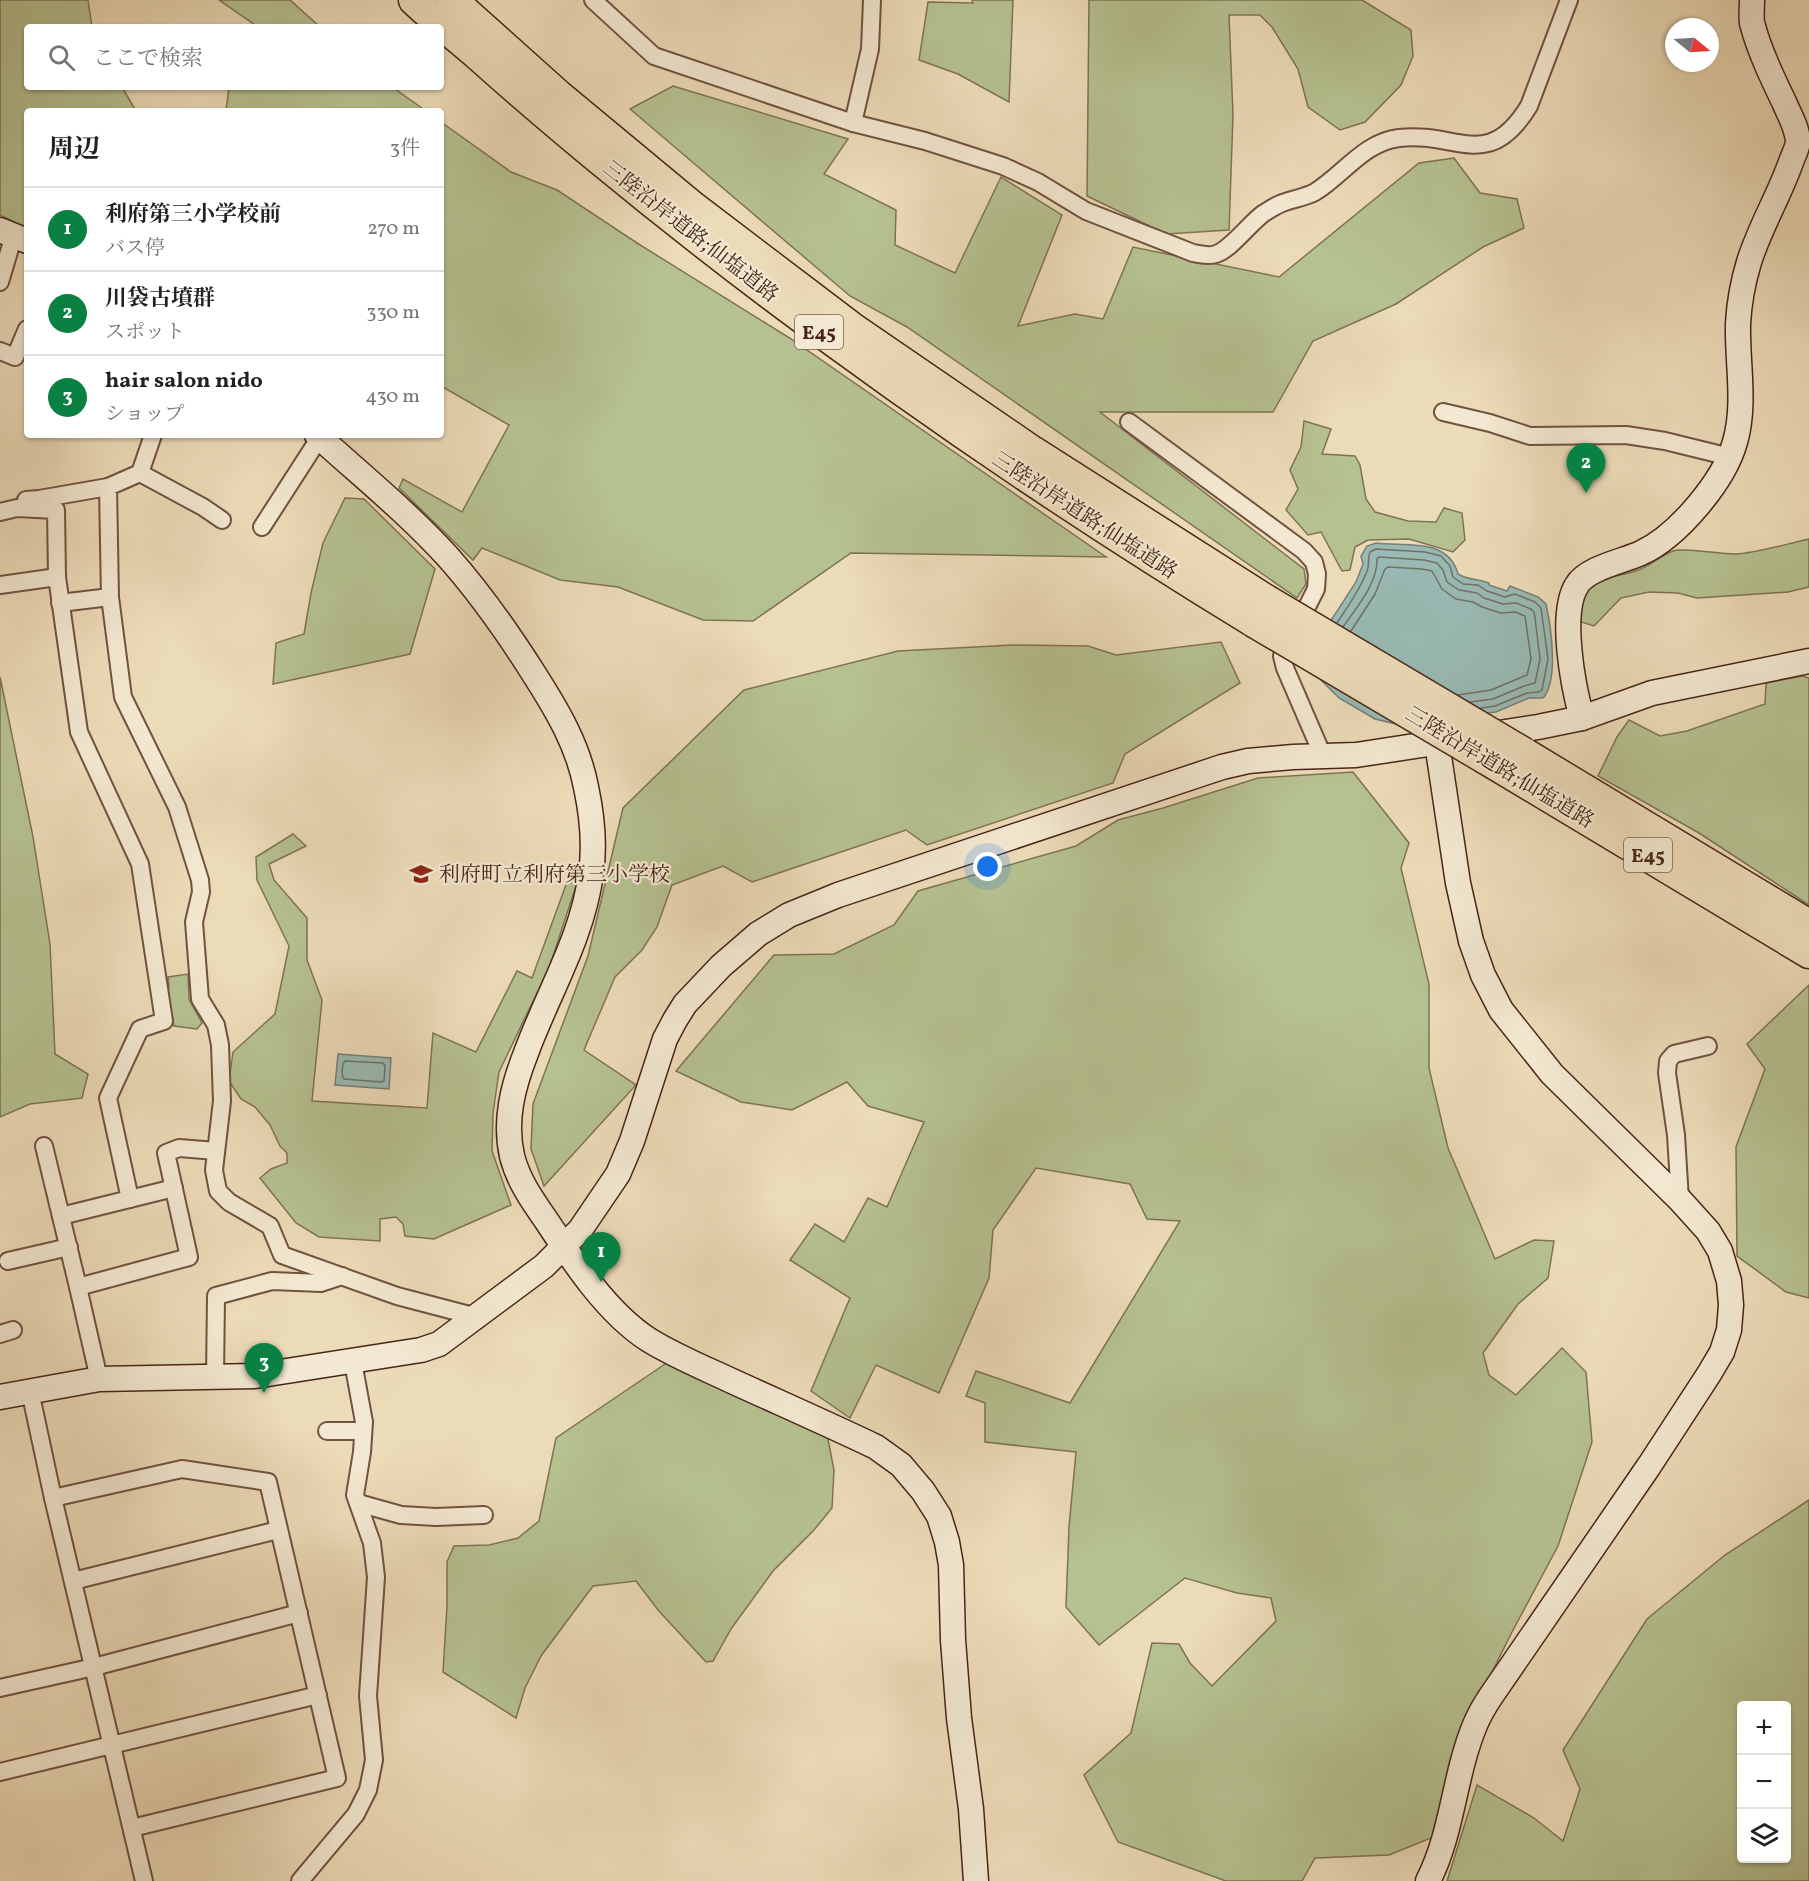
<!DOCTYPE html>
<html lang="ja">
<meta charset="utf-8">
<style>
body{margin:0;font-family:Vollkorn,"Noto Serif JP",serif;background:#f6f6f6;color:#202124}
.controls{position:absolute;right:18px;bottom:18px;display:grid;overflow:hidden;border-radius:6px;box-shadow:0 2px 4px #0004}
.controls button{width:54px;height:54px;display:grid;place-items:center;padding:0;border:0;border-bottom:2px solid #e0e0e0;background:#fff;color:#202124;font:30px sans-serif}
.compass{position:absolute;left:1665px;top:18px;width:54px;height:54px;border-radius:50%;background:#fff;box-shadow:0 2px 4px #0004;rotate:108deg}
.you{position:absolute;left:988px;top:867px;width:21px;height:21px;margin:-15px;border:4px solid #fff;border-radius:50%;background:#1a73e8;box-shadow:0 0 0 9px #1a73e833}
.badge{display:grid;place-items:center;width:39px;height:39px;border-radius:50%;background:#0b8043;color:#fff;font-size:20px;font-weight:700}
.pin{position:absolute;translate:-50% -50px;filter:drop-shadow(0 2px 3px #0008)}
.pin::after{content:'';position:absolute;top:32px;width:21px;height:18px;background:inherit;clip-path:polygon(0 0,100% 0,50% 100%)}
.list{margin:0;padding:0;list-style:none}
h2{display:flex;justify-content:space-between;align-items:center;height:78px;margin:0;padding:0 24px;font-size:26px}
h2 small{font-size:20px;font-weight:400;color:#757577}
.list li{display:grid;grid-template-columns:39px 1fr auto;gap:18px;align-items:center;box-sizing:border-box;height:84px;padding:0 24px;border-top:2px solid #e0e0e0}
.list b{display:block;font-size:22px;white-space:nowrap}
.list p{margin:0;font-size:20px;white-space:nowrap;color:#757577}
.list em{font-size:20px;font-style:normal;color:#757577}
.icon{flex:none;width:33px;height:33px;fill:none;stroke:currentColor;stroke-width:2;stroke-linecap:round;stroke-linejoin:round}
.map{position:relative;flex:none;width:1809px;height:1881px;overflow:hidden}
.search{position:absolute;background:#fff;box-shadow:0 2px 4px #0004;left:24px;top:24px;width:420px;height:66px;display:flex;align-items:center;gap:15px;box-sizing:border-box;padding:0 21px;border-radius:6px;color:#757577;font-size:22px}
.panel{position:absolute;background:#fff;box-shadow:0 2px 4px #0004;left:24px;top:108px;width:420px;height:330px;border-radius:6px}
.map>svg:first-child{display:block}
.green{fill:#b6c190;stroke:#7f7354;stroke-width:1.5;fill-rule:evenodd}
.water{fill:#99bab4;stroke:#797e76;stroke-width:1.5}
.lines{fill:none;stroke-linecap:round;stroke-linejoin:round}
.shore{stroke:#707066;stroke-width:1.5}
.street-casing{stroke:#715240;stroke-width:20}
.secondary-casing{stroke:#482518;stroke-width:27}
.highway-casing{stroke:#482518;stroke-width:33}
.street{stroke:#f3e8d1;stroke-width:16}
.secondary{stroke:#f3e8d1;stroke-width:24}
.highway{stroke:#ecdbb8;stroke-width:30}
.highway-bridge-casing{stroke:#482518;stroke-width:33;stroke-linecap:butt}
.highway-bridge{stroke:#ecdbb8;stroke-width:30}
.labels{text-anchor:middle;stroke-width:4.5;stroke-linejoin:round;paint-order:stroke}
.shield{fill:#f3e8d1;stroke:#7b6050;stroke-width:1.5}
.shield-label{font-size:20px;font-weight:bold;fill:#482518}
.street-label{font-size:21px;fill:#482518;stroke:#f3e8d1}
.poi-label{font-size:21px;fill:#482518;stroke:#f3e8d1;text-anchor:start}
</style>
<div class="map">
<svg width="1809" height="1881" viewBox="0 0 1809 1881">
<rect width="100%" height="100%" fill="#ecdbb8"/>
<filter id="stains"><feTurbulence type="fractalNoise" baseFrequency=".00333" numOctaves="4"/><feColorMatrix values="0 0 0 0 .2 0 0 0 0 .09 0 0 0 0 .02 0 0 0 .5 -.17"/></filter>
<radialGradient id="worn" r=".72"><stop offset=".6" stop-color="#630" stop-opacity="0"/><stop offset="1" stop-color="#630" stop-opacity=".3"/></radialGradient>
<g class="green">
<polygon points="0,0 88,0 92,27 27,27 27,87 122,87 136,111 27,111 27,229 0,215"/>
<polygon points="219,0 290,0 320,27 254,27 255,25"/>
<polygon points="972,0 1013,0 1009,102 958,74 919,60 928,2 973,3"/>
<polygon points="1089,0 1362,0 1411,30 1413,56 1401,85 1365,122 1340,130 1308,107 1298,69 1272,27 1260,15 1229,15 1233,115 1229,230 1166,234 1087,196"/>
<polygon points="673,86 848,139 824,174 896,210 895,245 955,273 1001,177 1062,215 1018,326 1075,314 1103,319 1133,247 1279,277 1419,163 1454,158 1480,193 1517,199 1524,228 1483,247 1396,304 1313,341 1273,412 1100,412 1304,569 1306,584 1297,598 907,327 850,296 630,109"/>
<polygon points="229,87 392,87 426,111 226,111"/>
<polygon points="441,122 511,172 557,190 637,243 788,337 1106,557 851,553 753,621 703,620 618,587 560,580 482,548 473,560 399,488 403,479 462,512 509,425 441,386"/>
<polygon points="1304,421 1331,429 1322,454 1355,456 1360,465 1366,499 1375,512 1408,521 1436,522 1444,508 1462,513 1465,540 1453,552 1409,539 1368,540 1355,547 1350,570 1342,571 1321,532 1308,535 1286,510 1298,489 1290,470 1301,447"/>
<polygon points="345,498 364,499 435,569 410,654 273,684 276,643 304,634 311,593 323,543"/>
<path d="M1809,539V587L1788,592L1697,598L1678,593L1649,592L1621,598L1594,626L1581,622L1578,616C1588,570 1607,582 1641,569C1652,564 1662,555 1673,551C1685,547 1722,555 1737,554C1761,552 1786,544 1809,539Z"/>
<polygon points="1221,642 1240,683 1125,754 1113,783 927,845 906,830 752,882 723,866 672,885 657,927 642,950 615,977 584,1050 636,1085 544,1186 531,1149 533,1104 588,956 623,808 744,690 898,651 1013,645 1088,646 1116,655"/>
<polygon points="1802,676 1809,678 1809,905 1699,833 1598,776 1617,737 1629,720 1660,736 1687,731 1765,704 1766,683"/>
<polygon points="0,677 33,837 50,944 55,1054 88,1074 82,1098 30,1104 0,1117"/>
<polygon points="1353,772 1409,843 1401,868 1429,984 1429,1068 1448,1148 1495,1259 1534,1240 1554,1241 1548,1278 1518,1304 1483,1353 1489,1375 1516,1395 1562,1348 1586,1372 1592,1442 1558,1546 1512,1632 1466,1724 1436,1836 1389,1855 1315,1858 1302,1881 1226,1881 1118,1842 1084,1775 1131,1733 1152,1643 1179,1644 1190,1663 1212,1686 1276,1621 1271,1598 1237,1593 1185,1578 1099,1645 1066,1607 1069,1527 1076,1452 985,1442 985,1403 966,1396 976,1371 1070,1403 1180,1221 1147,1219 1130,1184 1036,1168 993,1230 989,1278 939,1393 876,1365 850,1418 811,1391 850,1298 790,1260 815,1224 844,1242 868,1198 887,1207 924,1122 868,1106 847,1082 792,1110 741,1102 676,1071 774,955 834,954 894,925 918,891 1076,846 1118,820 1163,808 1258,778"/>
<polygon points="293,834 306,846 269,864 274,880 307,918 307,960 322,1000 312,1101 427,1108 433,1033 476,1052 517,971 532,978 567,882 577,883 549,968 499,1072 493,1113 492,1151 511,1205 434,1239 405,1236 403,1224 396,1217 380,1219 380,1241 319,1237 296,1223 260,1178 271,1169 287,1163 287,1153 280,1146 270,1125 255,1107 241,1099 229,1081 233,1052 275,1014 289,946 257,880 256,857"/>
<polygon points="188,974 189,999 202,1023 197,1029 174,1026 166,989 169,987 168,977"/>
<polygon points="1809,985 1809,1298 1786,1292 1737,1256 1736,1147 1765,1069 1747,1044"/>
<polygon points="668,1362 826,1429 834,1470 832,1508 814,1530 773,1571 731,1629 713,1661 706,1662 658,1610 636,1581 593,1586 541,1656 525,1688 516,1718 443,1672 447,1606 447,1562 454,1546 489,1545 518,1538 539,1521 556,1438"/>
<path d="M1809,1500V1881H1447L1477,1785L1534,1818L1563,1841L1580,1789L1563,1750L1647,1619L1725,1555ZM1742,1706H1786V1858H1742Z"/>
</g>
<g class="water">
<path d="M1376,543C1406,547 1448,537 1458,574C1468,580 1478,579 1489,583V585L1507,591L1510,586L1538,597L1546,604C1551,627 1559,680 1543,698H1529L1496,712L1400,725L1375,719L1339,698L1321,680L1319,671L1328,625L1356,582L1363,564L1361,556L1367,546Z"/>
<polygon points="338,1054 391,1058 389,1089 335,1085"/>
</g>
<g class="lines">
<g class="shore">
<path d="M1337,623C1348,606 1360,590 1367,571C1370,564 1367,559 1370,552L1376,549L1425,552L1441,556L1450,566L1453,577L1463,584L1478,585L1487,591L1505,597L1515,594L1535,602L1541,608L1548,659L1542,690L1539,692L1527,693L1495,706L1481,708"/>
<path d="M1343,627C1356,608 1378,583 1377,559L1379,557L1424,560L1437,563L1443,570L1447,582L1459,590L1477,593L1484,598L1503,604L1516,603L1531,609L1534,612L1535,618L1540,659L1535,683L1524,686L1493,699L1470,702"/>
<polyline points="1351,631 1375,594 1385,569 1388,567 1422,569 1432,571 1442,589 1456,599 1473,602 1482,607 1501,613 1515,612 1525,616 1531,659 1527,675 1491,690 1458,695"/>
<path d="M345,1061L383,1063L385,1066L384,1081L381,1082L344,1079C341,1075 342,1064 345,1061Z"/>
</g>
<g class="street-casing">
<g id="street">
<polyline points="593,0 654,56 853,123 870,49 872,0"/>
<path d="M853,123L925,141L1003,166L1038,182L1086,211L1193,253C1200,254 1208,257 1216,254C1230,250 1250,223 1264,213C1269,210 1275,206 1280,204C1291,199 1304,198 1315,192C1343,175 1364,142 1399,138C1457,131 1488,173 1529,106L1569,0"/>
<polyline points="0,282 14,235"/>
<polyline points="0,351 15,357 27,329"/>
<polyline points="1443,412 1490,423 1530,436 1626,435 1665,441 1730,457"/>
<polyline points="1129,422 1304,551 1314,562 1317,574 1316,589 1282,656 1285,668 1323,756"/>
<polyline points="153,435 140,473 203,507 222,520"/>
<polyline points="140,473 108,487 110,597 123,697 177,807 200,880 201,892 194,922 200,999 216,1025 220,1045 222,1101 214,1170 218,1191 229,1202 270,1226 282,1255 397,1296 477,1317"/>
<polyline points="26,500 39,499 108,487"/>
<polyline points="0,512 17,508 56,510 57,577 79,732 140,864 164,1021 140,1029 108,1098 130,1199"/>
<polyline points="262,527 320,437"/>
<polyline points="0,585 57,577"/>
<polyline points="60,603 110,597"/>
<polyline points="44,1146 78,1287"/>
<polyline points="1680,1200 1676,1135 1667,1073 1668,1061 1674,1054 1708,1046"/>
<polyline points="61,1216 174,1188"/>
<polyline points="8,1261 69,1247"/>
<polyline points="0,1334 13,1330"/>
<polyline points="215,1377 216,1296 272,1281 321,1283 342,1276"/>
<polyline points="99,1379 78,1287 189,1257 166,1153 179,1148 216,1151"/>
<polyline points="30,1391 53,1498 144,1881"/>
<polyline points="327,1431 363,1431"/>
<polyline points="53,1498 182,1469 268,1482 337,1778 132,1828"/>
<polyline points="358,1503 401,1515 436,1517 484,1515"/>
<polyline points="73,1581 278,1530"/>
<polyline points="0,1688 94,1667 299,1613"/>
<polyline points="0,1772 318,1695"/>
<polyline points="300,1881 356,1814 368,1790 374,1760 368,1696 376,1577 372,1543 355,1495 362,1452 364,1422 353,1362"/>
</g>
</g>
<g class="secondary-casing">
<g id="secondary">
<polyline points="0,230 27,241"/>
<path d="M317,435C361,475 408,513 448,557C480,593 508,633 534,674C557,710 578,745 586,787C592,815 595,845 591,873C583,937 548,993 526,1053C513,1086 504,1120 512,1156C518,1180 532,1200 546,1220C573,1261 607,1313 649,1340C675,1356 704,1368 732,1381C780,1403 828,1424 876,1447L901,1465L923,1491L939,1516L947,1542L951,1565L953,1640L959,1718L971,1809L976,1881"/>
<path d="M1582,718C1573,686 1559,613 1577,585C1587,568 1624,561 1641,553C1678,536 1724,481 1735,442C1746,404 1737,363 1738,324C1739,304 1743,282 1749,262C1760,227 1779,196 1791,162C1793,156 1798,147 1798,141C1797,127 1789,114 1784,102C1772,77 1759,50 1752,23C1751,16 1752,7 1752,0"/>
<polyline points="0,1397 99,1379 255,1376 421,1350 439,1344 544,1266 580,1230 618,1174 632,1141 665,1039 675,1020 685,1004 721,966 758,934 789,915 838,895 1222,767 1248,761 1293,757 1356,755 1538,727 1582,718 1652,693 1809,661"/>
<path d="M1428,1881C1453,1832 1454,1775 1475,1725C1479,1715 1485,1705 1491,1696L1649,1466L1709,1374L1722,1352L1729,1330L1731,1305L1729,1281L1720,1251L1708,1231L1680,1200L1552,1074L1501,1010L1483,975L1471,941L1458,883L1437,743"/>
</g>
</g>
<g class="highway-casing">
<g id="highway">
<path d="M414,0C434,19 457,37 478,55C517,90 557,124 598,158C805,329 1025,482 1254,622"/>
<polyline points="452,0 558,95 693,207 851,327 1032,451 1266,600"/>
<polyline points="1524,753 1809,925"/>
<polyline points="1486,759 1809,953"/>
</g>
</g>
<use href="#street" class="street"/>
<use href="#secondary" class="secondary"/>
<use href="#highway" class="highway"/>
<g class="highway-bridge-casing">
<g id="highway-bridge">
<polyline points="1266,600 1524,753"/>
<polyline points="1254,622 1486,759"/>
</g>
</g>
<use href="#highway-bridge" class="highway-bridge"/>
</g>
<defs>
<g id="school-bare" transform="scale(1.8)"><path d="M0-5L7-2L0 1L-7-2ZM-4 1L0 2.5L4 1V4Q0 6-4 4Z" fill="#8f2418" stroke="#f3e8d1" stroke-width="2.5" paint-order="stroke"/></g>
</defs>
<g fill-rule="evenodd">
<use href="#school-bare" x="421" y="874"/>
</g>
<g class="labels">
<g class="shield">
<rect x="795" y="315" width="48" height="34" rx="4.5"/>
<rect x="1624" y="838" width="48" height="34" rx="4.5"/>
</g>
<g class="shield-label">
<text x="819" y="339">E45</text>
<text x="1648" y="862">E45</text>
</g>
<g class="street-label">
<text transform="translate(691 231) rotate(38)" y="7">三陸沿岸道路;仙塩道路</text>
<text transform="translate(1085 515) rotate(33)" y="7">三陸沿岸道路;仙塩道路</text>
<text transform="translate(1500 767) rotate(31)" y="7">三陸沿岸道路;仙塩道路</text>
</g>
<g class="poi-label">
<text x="439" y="881">利府町立利府第三小学校</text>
</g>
</g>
<rect width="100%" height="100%" filter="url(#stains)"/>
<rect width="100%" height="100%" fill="url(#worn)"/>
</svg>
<div class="controls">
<button>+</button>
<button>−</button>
<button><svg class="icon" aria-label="layers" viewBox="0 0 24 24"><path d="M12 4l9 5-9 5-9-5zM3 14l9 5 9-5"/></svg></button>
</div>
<svg class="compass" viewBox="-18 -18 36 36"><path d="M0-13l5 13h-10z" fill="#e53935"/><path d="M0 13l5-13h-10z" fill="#757577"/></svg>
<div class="you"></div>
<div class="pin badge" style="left:601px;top:1282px">1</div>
<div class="pin badge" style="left:1586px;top:493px">2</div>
<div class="pin badge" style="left:264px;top:1393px">3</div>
<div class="search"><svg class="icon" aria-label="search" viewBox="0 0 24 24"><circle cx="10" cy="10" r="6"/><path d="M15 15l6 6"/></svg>ここで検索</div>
<section class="panel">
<h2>周辺<small>3件</small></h2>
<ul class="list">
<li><span class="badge">1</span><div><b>利府第三小学校前</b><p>バス停</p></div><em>270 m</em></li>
<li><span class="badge">2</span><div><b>川袋古墳群</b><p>スポット</p></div><em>330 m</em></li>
<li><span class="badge">3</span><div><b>hair salon nido</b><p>ショップ</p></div><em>430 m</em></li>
</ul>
</section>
</div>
